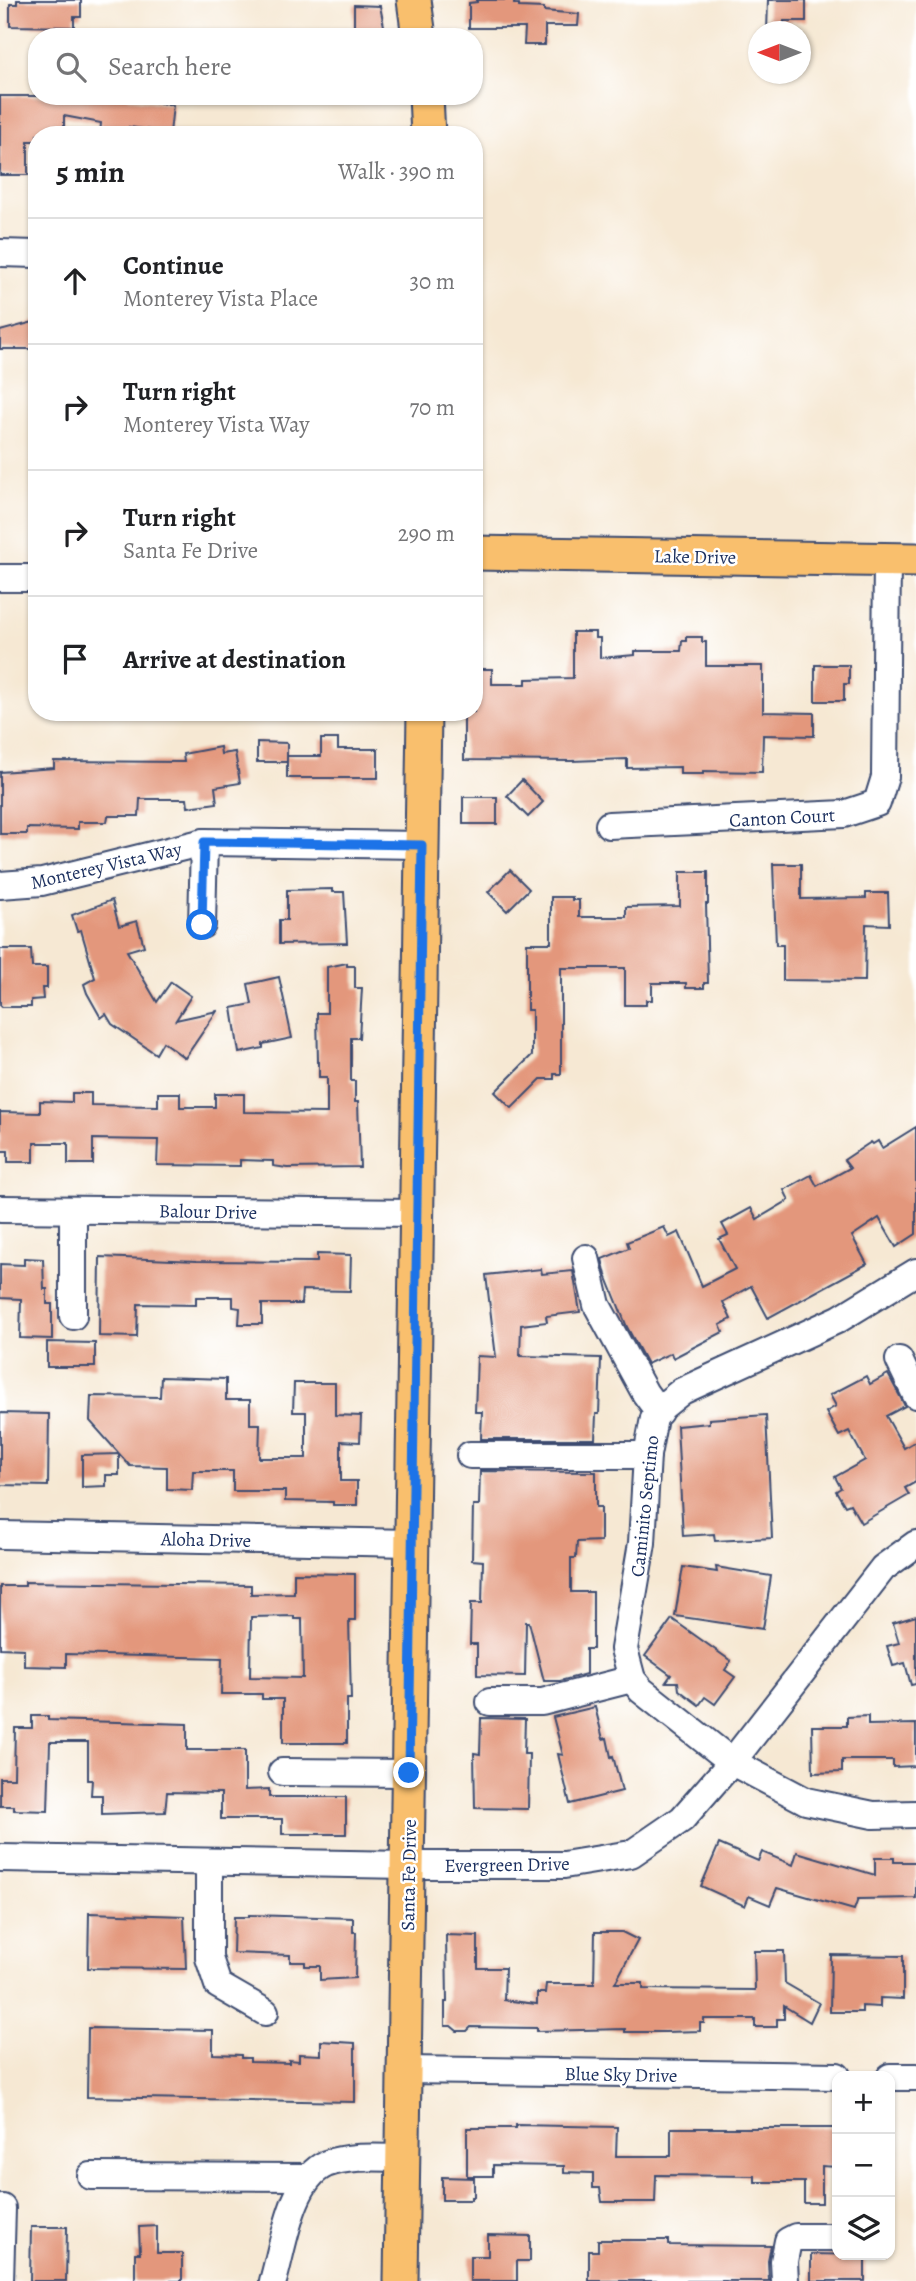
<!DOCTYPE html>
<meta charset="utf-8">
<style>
body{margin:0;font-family:Alegreya,serif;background:#f6f6f6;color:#202124}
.controls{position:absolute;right:21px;bottom:21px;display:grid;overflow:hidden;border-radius:14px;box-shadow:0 2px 5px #0004}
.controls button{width:63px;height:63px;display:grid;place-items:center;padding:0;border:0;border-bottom:2px solid #e0e0e0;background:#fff;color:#202124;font:35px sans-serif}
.compass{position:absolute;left:748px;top:21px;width:63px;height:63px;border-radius:50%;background:#fff;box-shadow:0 2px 5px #0004;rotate:270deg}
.stop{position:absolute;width:21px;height:21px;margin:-16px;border:5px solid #1a73e8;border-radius:50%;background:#fff}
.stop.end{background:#1a73e8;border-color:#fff;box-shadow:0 2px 7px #0008}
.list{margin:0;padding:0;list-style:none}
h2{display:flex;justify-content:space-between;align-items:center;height:91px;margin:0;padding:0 28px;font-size:30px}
h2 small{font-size:23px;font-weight:400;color:#757577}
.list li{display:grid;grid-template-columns:46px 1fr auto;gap:21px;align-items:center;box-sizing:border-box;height:126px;padding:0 28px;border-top:2px solid #e0e0e0}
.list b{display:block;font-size:26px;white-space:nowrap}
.list p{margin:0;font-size:23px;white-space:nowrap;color:#757577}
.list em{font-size:23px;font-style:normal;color:#757577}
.icon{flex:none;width:38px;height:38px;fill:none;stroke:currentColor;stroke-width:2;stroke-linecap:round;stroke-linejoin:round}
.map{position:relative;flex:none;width:916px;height:2281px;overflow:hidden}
.search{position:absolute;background:#fff;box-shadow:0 2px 5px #0004;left:28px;top:28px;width:455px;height:77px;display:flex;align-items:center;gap:18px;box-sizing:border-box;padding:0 24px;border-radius:28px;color:#757577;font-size:26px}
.panel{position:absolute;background:#fff;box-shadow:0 2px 5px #0004;left:28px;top:126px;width:455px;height:595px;border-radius:28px}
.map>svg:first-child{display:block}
.building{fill:#e3977b;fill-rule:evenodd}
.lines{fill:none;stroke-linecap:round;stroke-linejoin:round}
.minor-casing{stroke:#3c4b70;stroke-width:30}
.major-casing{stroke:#3c4b70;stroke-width:37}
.minor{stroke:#fff;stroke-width:26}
.major{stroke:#f9bf6d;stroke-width:33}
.route{stroke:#1a73e8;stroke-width:9}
.labels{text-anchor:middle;stroke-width:5;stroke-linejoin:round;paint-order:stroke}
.street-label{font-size:19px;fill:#1b2f5e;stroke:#fff}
</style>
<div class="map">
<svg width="916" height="2281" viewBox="0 0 916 2281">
<rect width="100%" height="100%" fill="#fff"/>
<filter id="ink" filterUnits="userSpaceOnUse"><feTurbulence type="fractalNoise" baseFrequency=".0143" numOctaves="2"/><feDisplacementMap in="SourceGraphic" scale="14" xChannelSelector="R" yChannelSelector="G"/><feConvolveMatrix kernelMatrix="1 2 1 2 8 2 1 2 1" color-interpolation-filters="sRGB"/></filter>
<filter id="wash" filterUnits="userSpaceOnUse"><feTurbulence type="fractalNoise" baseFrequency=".00686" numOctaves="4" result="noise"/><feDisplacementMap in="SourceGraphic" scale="28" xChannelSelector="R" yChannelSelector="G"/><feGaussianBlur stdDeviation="1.57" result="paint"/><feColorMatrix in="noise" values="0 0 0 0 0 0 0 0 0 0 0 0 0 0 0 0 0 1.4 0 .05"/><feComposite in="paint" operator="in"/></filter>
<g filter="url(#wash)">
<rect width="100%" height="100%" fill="#f6e8d3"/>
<g id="blocks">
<g class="building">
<polygon points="17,0 81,0 81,17 74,17 74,27 10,26 10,4 17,4"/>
<polygon points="477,0 514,0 514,4 519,4 519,7 544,8 544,11 579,14 578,26 545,26 545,45 524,45 525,28 469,28 469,3 477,2"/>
<polygon points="768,0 806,0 806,21 784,21 784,32 767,32"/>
<polygon points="354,5 380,6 385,31 354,31"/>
<polygon points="0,96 128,96 128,98 173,105 170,133 129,127 128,135 100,135 101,123 64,116 64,135 37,135 37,141 28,141 28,175 0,175"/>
<polygon points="37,321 37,349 0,349 0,331"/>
<polygon points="573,632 595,632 595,638 600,638 600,658 635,655 635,651 681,651 682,641 686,641 686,637 702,637 702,642 706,642 706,666 763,666 763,712 814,713 814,736 763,735 762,772 703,771 703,774 680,774 680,767 627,768 627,759 571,761 464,760 464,712 474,712 474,669 492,669 492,684 526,684 526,679 573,678"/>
<polygon points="815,665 849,665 849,684 844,684 844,701 815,701"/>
<polygon points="321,739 338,739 338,749 378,749 378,778 287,778 287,756 321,756"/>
<polygon points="257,742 287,743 287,762 257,762"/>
<polygon points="220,747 221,754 235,752 240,783 215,787 217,803 188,807 187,799 140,799 139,816 108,816 107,822 78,822 78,829 27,828 27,834 0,834 0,772 54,768 54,761 184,762 183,754"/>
<polygon points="522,780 543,802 528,817 507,796"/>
<rect x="463" y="797" width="34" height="27"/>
<polygon points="773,864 801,864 801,899 866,898 866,893 888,893 889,925 866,924 865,981 783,980 783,945 776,945"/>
<polygon points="510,870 529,889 507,911 488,892"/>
<polygon points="680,872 708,872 708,904 706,904 708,983 704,983 704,988 686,988 686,983 652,983 652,1000 646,1000 646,1005 625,1005 625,968 561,968 561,1074 554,1074 554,1079 541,1079 512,1108 509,1106 495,1092 532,1055 532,1010 527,1010 527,943 551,943 551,897 572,897 572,900 579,900 579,917 626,917 626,907 680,906"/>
<polygon points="332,889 332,892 344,892 347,943 279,944 279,920 287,920 287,890"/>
<polygon points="112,900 119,926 137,921 144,946 127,951 157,1002 171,982 191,996 176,1020 217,1011 185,1058 163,1042 156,1054 112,1024 106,1014 101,1018 87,993 84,984 95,978 81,930 77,931 72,915"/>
<polygon points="0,949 31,949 32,967 47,967 47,988 42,988 43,999 31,1000 31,1007 2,1007 0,1005"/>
<polygon points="347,963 347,966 355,966 355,988 362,988 359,1038 351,1038 351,1081 355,1081 355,1102 358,1102 360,1167 287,1168 273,1166 273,1161 240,1160 240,1166 157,1165 158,1140 93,1139 93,1164 68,1164 68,1143 34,1143 34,1162 8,1162 8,1151 0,1151 0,1112 40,1113 40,1101 72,1102 72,1093 91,1093 91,1105 158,1106 158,1093 180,1093 180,1107 215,1107 215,1094 244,1094 244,1112 327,1113 327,1077 319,1077 319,1062 318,1062 317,1013 327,1013 327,967"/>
<polygon points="279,977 292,1038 263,1044 263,1048 239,1053 232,1008 252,1004 248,984"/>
<polygon points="916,1127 916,1234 896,1247 879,1218 852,1236 867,1264 768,1318 751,1286 723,1302 731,1319 720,1325 723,1332 673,1358 671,1353 647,1364 627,1327 606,1275 602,1259 629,1248 627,1242 664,1227 669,1237 679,1232 702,1286 735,1269 719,1239 728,1235 722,1224 751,1208 757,1219 789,1200 784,1190 811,1175 817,1186 850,1168 844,1160 871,1142 873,1144 878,1141 882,1148"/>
<polygon points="317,1254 351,1255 350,1291 302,1290 301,1304 262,1304 262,1324 239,1324 240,1308 233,1307 233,1297 196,1297 196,1305 138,1304 137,1337 99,1336 100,1257 197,1261 317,1262"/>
<polygon points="24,1258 43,1259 44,1289 47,1289 47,1304 52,1304 52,1339 20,1338 21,1299 0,1298 0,1264 24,1265"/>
<polygon points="541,1269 542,1274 573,1271 580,1312 546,1316 547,1322 521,1325 520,1356 601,1358 599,1414 596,1414 595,1439 481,1439 482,1412 475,1412 477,1356 496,1357 486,1275"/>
<polygon points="47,1342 95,1343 95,1367 47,1367"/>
<polygon points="888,1374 905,1406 886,1416 904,1448 916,1441 916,1482 905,1488 909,1495 861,1523 850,1504 845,1506 836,1491 841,1488 835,1477 865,1460 849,1431 839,1436 826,1412 836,1406 830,1395 866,1376 870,1384"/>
<polygon points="161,1377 226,1379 226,1400 250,1400 250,1424 260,1424 259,1458 306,1458 306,1412 293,1412 294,1383 335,1383 335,1415 361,1416 360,1442 341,1441 341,1481 357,1481 357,1505 333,1505 333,1502 285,1501 285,1491 233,1491 233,1471 193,1471 192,1490 167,1489 167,1467 130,1466 90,1421 91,1396 160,1397"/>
<polygon points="0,1413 49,1414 48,1486 0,1485"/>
<polygon points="766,1415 772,1538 715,1541 714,1534 683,1536 677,1426 709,1423 709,1419"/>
<polygon points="119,1454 119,1475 106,1475 106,1486 82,1487 82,1455"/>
<polygon points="480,1471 596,1472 596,1507 601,1507 601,1541 577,1542 576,1558 571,1558 571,1592 593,1592 593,1649 586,1649 586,1674 560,1681 544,1681 529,1622 526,1622 525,1676 477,1675 477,1644 470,1644 471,1603 482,1603 483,1561 472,1560 473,1505 479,1505"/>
<polygon points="683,1567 717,1572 716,1567 771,1576 763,1629 675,1616"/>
<path d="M294,1573L355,1574V1620H349L351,1699H347V1743H283V1699H262V1694H221L222,1658L66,1654V1667L24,1666V1649L0,1648V1586H25V1582L251,1585V1594L294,1593ZM294,1616V1619H302L303,1678L250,1677L251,1617Z"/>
<polygon points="916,1616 916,1684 911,1685 905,1663 893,1666 887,1646 899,1643 893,1623"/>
<polygon points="672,1619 731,1661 725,1670 735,1677 715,1704 705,1697 699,1705 679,1690 678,1682 666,1682 671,1675 645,1656"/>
<polygon points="595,1707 603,1739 607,1738 611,1757 613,1756 622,1791 570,1804 558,1754 563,1755 553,1717"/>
<polygon points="32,1716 48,1716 48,1720 187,1724 187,1750 245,1750 245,1790 269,1789 269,1797 346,1797 346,1834 282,1834 282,1819 221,1819 221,1793 167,1792 165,1812 102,1814 102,1795 91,1795 92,1780 88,1780 88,1742 50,1742 48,1811 14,1810 14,1806 0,1806 0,1778 14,1778 15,1728 32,1728"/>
<polygon points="868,1716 868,1725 916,1724 916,1766 893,1767 893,1760 842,1760 842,1772 813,1773 812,1726 847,1726 847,1717"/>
<polygon points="481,1718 525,1719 524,1754 529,1754 528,1809 475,1808 474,1753 480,1754"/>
<polygon points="719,1844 758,1861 762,1852 793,1865 797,1852 875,1875 875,1858 894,1858 894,1862 916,1862 916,1898 858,1899 854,1910 777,1888 770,1905 749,1896 745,1906 701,1886"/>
<polygon points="89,1913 184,1916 186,1969 88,1968"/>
<polygon points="249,1915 353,1918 353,1932 356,1932 355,1978 320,1980 320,1966 305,1966 305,1962 290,1962 290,1955 233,1953 234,1917 249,1917"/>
<polygon points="595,1932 622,1932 638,1940 615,1983 643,1983 643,1989 755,1990 754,1951 784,1951 785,1983 819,2003 810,2022 784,2006 784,2019 777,2019 777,2027 755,2027 755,2019 704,2019 704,2023 700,2023 700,2031 665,2032 625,2032 625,2029 537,2031 537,2028 471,2027 467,2031 457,2031 451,2026 445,2026 445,2002 447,2002 446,1935 478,1936 478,1968 505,1968 504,2000 537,2004 537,1993 545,1993 546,1984 594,1984"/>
<polygon points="831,1955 903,1956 903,1999 880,1998 880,2007 862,2006 862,2012 830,2012"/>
<polygon points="88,2028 213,2030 213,2054 241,2055 241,2058 250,2058 250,2062 289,2063 289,2060 299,2061 299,2054 321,2055 321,2041 355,2043 355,2102 87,2097"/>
<polygon points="516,2125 617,2127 616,2156 671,2156 671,2128 837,2128 837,2167 822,2166 822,2203 804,2203 804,2182 755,2182 755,2176 656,2175 655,2202 602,2202 600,2188 593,2188 593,2173 564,2172 564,2166 493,2165 493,2176 467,2176 467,2128 516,2128"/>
<polygon points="442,2177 474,2178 474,2197 471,2197 471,2200 442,2200"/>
<polygon points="157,2226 157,2253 182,2253 182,2281 135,2281 135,2253 140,2253 139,2227"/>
<polygon points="31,2227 67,2227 66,2281 30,2281"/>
<polygon points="488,2235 530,2236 530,2261 517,2261 517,2281 470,2281 470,2256 488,2256"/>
<polygon points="598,2240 668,2240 668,2245 771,2246 768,2261 769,2281 589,2281 589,2251 598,2251"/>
<polygon points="811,2254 865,2255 865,2281 811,2281"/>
</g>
</g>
</g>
<g filter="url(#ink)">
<use href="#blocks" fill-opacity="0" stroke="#3c4b70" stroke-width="2"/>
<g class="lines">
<g class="minor-casing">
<g id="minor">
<polyline points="0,253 37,254"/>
<polyline points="0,578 37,578"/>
<polyline points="609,825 844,814 877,803 885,777 887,559"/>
<polyline points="0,885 42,882 204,842 422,845"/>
<polyline points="202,925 204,842"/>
<polyline points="0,1209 417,1213"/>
<polyline points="73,1210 73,1316"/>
<polyline points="586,1258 597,1305 645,1393 659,1412"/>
<polyline points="916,1272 839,1319 682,1391 662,1407 654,1418 647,1455 642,1543 624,1649 632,1679 641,1690 732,1762 806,1801 873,1815 916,1814"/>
<polyline points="899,1360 916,1395"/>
<polyline points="470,1455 647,1455"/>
<polyline points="0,1535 412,1543"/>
<polyline points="490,1702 542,1702 632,1679"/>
<polyline points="282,1772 409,1773"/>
<polyline points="0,1858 408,1865 564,1865 631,1854 682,1819 732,1762 883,1568 916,1544"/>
<polyline points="209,1862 209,1958 218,1985 265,2012"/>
<polyline points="404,2070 837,2076"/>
<polyline points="890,2077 916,2077"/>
<polyline points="91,2176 309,2177"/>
<polyline points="0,2281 2,2208"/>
<path d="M273,2281C283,2248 291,2179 326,2164C349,2155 379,2158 403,2158"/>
<polyline points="785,2281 784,2261 788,2241 796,2237 837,2237"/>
</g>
</g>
<g class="major-casing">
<g id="major">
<polyline points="414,0 419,37"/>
<polyline points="426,96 428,135"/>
<polyline points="474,553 916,560"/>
<polyline points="401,2281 424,712"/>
</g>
</g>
<use href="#minor" class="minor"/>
<use href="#major" class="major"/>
</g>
</g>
<g class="lines" filter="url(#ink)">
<polyline class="route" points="202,925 204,842 422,845 409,1773"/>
</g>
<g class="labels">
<g class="street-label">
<text transform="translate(695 556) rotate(1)" y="7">Lake Drive</text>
<text transform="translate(782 817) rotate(-3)" y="7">Canton Court</text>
<text transform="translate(106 865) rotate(-13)" y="7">Monterey Vista Way</text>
<text transform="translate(208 1211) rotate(1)" y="7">Balour Drive</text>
<text transform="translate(644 1506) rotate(-84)" y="7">Caminito Septimo</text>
<text transform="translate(206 1539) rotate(1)" y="7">Aloha Drive</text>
<text transform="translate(507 1864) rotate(-1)" y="7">Evergreen Drive</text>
<text transform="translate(408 1875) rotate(-89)" y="7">Santa Fe Drive</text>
<text transform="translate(621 2074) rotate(1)" y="7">Blue Sky Drive</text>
</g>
</g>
</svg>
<div class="controls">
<button>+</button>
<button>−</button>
<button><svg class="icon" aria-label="layers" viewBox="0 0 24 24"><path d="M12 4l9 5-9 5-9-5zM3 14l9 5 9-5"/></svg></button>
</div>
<svg class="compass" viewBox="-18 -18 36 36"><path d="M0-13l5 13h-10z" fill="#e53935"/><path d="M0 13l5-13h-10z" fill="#757577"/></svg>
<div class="stop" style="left:202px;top:925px"></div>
<div class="stop end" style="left:409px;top:1773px"></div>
<div class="search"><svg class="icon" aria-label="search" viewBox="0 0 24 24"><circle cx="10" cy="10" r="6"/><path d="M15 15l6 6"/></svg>Search here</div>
<section class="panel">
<h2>5 min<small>Walk · 390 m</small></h2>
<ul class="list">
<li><svg class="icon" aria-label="ahead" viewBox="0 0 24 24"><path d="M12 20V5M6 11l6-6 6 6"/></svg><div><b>Continue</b><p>Monterey Vista Place</p></div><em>30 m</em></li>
<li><svg class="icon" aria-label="right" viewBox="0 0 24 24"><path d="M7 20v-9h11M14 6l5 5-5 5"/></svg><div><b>Turn right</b><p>Monterey Vista Way</p></div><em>70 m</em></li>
<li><svg class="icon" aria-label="right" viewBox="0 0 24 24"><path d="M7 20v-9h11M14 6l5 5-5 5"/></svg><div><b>Turn right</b><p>Santa Fe Drive</p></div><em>290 m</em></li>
<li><svg class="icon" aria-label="arrive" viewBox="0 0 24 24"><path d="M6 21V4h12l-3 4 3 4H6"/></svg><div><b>Arrive at destination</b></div></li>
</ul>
</section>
</div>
